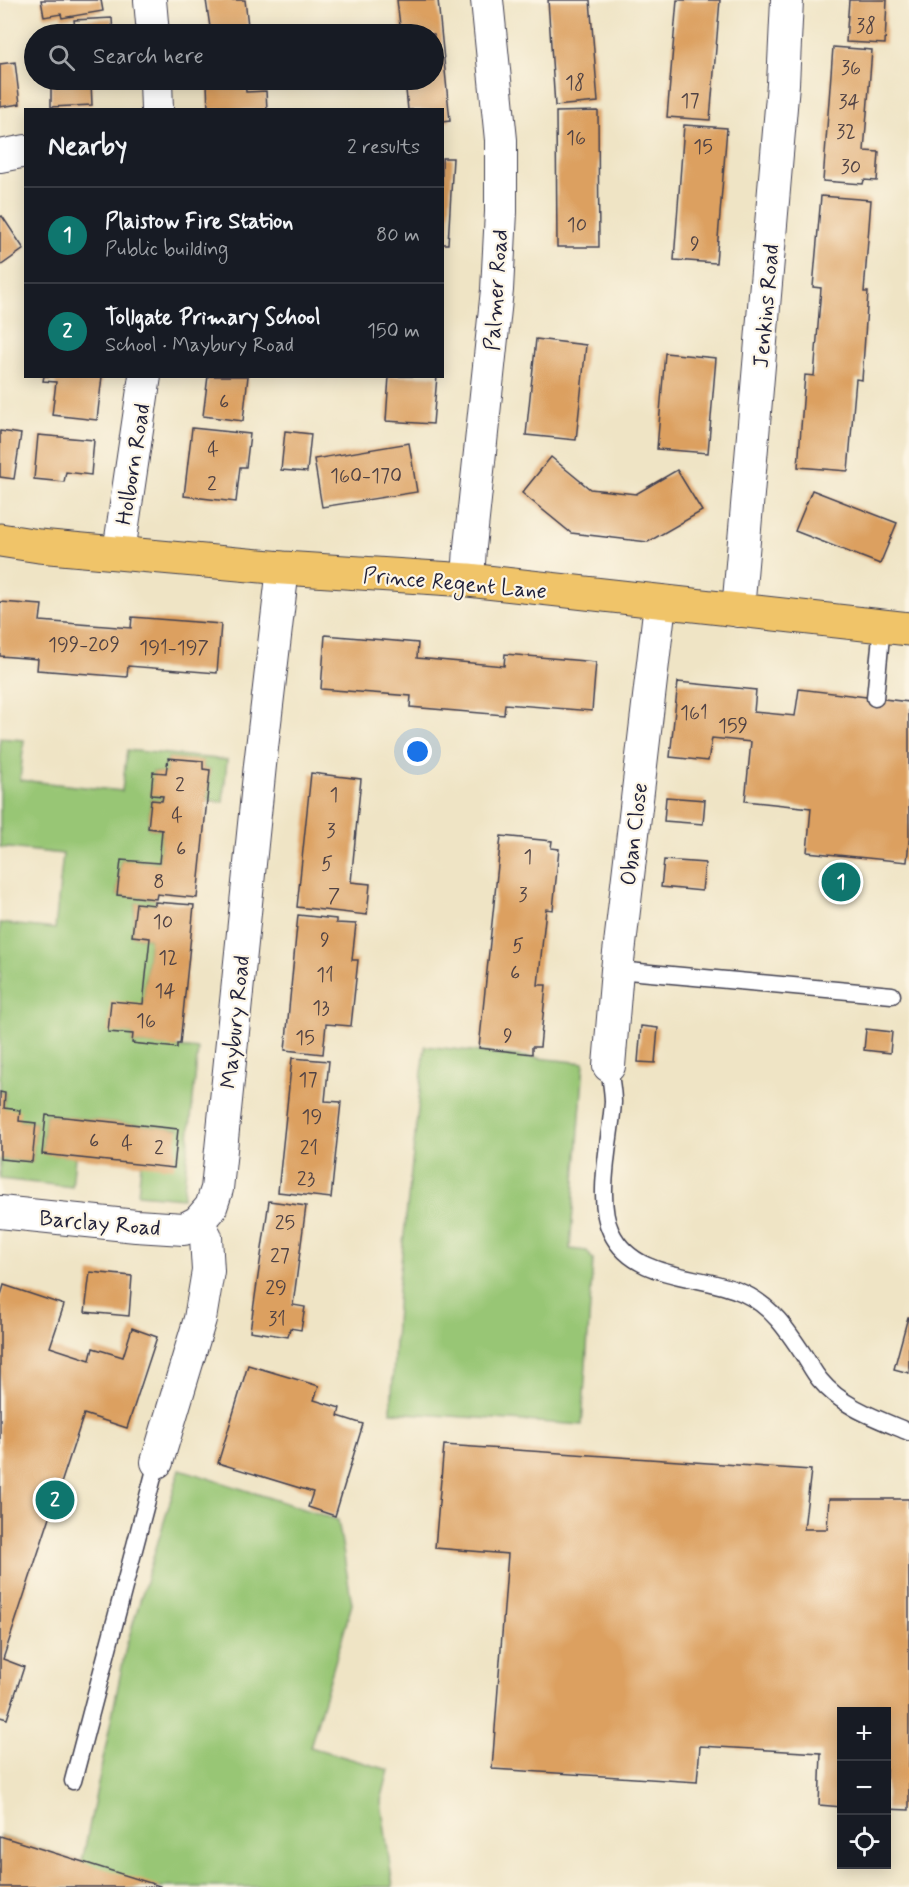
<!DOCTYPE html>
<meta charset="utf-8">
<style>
body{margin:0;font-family:Mynerve,sans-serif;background:#242831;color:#f1f3f6}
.controls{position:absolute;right:18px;bottom:18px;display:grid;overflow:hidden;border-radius:0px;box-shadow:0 3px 15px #0003}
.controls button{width:54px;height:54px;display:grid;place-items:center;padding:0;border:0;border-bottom:2px solid #363941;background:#171b24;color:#f1f3f6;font:30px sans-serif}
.you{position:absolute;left:418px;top:752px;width:21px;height:21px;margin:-15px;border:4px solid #fff;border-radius:50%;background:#1a73e8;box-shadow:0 0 0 9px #1a73e833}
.badge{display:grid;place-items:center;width:39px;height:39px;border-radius:50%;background:#0f766e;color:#fff;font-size:20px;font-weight:700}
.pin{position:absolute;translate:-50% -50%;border:3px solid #fff;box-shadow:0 2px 6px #0006}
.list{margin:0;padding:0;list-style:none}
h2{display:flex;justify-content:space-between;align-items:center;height:78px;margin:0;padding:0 24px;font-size:26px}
h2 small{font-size:20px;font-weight:400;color:#9ea1a6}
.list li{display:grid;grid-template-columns:39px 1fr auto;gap:18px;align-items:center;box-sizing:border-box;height:96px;padding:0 24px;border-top:2px solid #363941}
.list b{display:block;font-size:22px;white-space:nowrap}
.list p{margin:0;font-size:20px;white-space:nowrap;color:#9ea1a6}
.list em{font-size:20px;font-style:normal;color:#9ea1a6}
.icon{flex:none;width:33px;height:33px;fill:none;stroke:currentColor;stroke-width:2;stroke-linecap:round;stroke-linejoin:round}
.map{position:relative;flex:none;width:909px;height:1887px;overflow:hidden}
.search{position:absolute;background:#171b24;box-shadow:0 3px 15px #0003;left:24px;top:24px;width:420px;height:66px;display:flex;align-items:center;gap:15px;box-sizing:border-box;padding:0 21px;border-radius:33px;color:#9ea1a6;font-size:22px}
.panel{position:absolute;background:#171b24;box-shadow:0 3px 15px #0003;left:24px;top:108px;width:420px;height:270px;border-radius:0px}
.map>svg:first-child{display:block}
.green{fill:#98c674;stroke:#5d7458;stroke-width:1.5}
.building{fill:#dca061}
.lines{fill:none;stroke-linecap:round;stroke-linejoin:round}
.lane-casing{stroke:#413f50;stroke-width:19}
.street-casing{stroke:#413f50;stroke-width:34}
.primary-casing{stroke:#413f50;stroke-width:35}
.lane{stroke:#fff;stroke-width:16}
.street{stroke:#fff;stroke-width:32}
.primary{stroke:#f0c469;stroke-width:33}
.labels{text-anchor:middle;stroke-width:4.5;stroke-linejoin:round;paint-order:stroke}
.number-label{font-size:20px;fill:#504244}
.street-label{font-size:22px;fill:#22223b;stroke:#fcf5e5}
</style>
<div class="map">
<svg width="909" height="1887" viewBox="0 0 909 1887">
<rect width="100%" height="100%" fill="#fcf5e5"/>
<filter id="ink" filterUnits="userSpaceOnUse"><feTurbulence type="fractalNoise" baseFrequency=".0167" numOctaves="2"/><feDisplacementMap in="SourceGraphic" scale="12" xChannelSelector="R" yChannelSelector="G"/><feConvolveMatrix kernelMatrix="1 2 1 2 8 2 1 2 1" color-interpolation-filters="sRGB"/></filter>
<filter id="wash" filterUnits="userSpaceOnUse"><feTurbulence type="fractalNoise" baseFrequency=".008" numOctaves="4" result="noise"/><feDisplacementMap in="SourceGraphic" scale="24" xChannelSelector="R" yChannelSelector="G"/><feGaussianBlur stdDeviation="1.35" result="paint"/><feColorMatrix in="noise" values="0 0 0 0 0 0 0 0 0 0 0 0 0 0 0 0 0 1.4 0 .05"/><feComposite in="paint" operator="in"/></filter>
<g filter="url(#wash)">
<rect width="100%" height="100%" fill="#efe4c5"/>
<g class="green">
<polygon points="0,738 24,740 20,780 122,791 127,750 227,760 223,802 207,800 210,770 203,769 203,761 168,758 166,773 153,772 151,794 163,796 162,801 151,800 148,828 162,830 159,863 121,860 117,895 156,899 155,905 136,903 132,936 150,938 143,1004 109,1031 133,1034 132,1043 198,1049 183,1198 138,1194 141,1164 178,1129 46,1115 42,1153 75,1157 72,1187 0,1179 0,1159 32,1162 36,1123 19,1121 4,1108 5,1093 0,1092 0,923 55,929 63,854 0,847"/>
<polygon points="425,1046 584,1063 570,1249 587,1251 593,1260 582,1425 391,1412 398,1289"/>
<polygon points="180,1469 338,1520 352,1604 310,1747 389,1770 381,1801 393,1887 0,1887 0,1836 82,1862 126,1647"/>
</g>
<g id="blocks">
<g class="building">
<polygon points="41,0 101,0 103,11 62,18 61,14 44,17"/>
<polygon points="206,0 245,0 249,34 211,34"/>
<polygon points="397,0 438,0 450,121 442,122 442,110 408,110 405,80 434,80 434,34 401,34"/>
<polygon points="548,0 590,0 598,102 555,106"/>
<polygon points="677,0 720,0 710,120 667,117"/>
<polygon points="849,0 887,0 885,44 846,42"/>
<polygon points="112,18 113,34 63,34 63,29 75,28 74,20"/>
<polygon points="833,47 872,50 864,151 879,152 877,181 864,180 863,184 823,181"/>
<polygon points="15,62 20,104 0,107 0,64"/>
<polygon points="51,80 103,80 103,81 91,82 92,105 51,107"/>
<polygon points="245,82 246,92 266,91 267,110 208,110 207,83"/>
<polygon points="598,111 599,247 557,247 556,112"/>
<polygon points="684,125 727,128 716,263 674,260"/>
<polygon points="442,158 453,158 448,244 442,244"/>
<polygon points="821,196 871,200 864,292 868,292 862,380 856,379 848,471 798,467 805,375 814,376 821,288 813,287"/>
<polygon points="2,216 24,249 0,266 0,217"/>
<polygon points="536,339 586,345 576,440 526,435"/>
<polygon points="665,353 716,358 708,453 657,449"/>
<polygon points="44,376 102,376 97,420 52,415 56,382 43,381"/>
<polygon points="208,376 248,376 243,421 203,416"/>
<polygon points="389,376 437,376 433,424 386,421"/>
<polygon points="192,428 250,434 246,467 240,467 236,502 184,496"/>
<polygon points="0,431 21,434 14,479 0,477"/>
<polygon points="285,431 311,434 307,472 281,470"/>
<polygon points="38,435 94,440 91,475 66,472 64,482 34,479"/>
<polygon points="409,443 417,492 322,507 314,459"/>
<polygon points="551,457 590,489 636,494 677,470 702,511 648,542 571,533 522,493"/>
<polygon points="812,490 897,523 880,564 795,531"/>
<polygon points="0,602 42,605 40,621 131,628 132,617 221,624 217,673 128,666 127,677 37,670 38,659 0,656"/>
<polygon points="325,635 418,643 417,658 504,666 505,654 596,662 592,711 505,704 504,715 410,707 411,696 321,689"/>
<polygon points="678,682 756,690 754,712 795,716 799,689 909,702 909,840 907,862 807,852 811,808 745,801 751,742 712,738 708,761 670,757"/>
<polygon points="168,758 203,761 203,769 210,770 197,898 157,894 156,899 117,895 121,860 159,863 162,830 148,828 151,800 162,801 163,796 151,795 153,772 166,773"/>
<polygon points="311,773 361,779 351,882 370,884 367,915 297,907"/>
<polygon points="666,797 705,800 703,824 664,821"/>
<polygon points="501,836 552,841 551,848 559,849 553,910 546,909 538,985 546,985 540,1047 532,1047 532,1054 479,1048"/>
<polygon points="664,860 705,863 702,891 661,887"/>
<polygon points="155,902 194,905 180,1044 177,1044 177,1048 132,1043 133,1034 108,1032 111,1001 143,1004 150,938 132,936 136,903 155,905"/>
<polygon points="298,915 336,919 336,923 356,924 352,960 358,960 351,1026 326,1024 323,1054 285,1050"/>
<polygon points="641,1026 658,1028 655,1063 638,1062"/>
<polygon points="866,1029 892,1032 890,1053 864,1050"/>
<polygon points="292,1058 329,1061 325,1101 341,1102 331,1198 278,1192"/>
<polygon points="0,1092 5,1093 4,1108 20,1110 19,1121 36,1123 32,1162 0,1159"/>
<polygon points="46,1115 178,1129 174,1168 42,1154"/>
<polygon points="269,1201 306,1206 293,1305 305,1307 301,1330 290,1328 288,1337 250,1331"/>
<polygon points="90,1272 132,1276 129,1316 85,1312"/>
<polygon points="4,1285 64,1305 50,1347 90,1360 93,1348 123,1357 132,1328 157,1337 127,1428 84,1414 3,1659 24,1667 7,1719 0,1717 0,1298"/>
<polygon points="908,1317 909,1317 909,1373 894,1369"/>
<polygon points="248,1365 319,1386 314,1400 340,1408 338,1416 363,1424 335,1516 308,1507 313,1492 218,1463"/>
<polygon points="444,1445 811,1470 804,1529 827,1529 829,1499 909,1499 909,1810 886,1809 886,1712 842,1712 842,1807 819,1805 821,1753 700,1746 697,1782 492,1769 508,1554 435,1548"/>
<polygon points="0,1836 160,1886 160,1887 0,1887"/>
</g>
</g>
</g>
<g filter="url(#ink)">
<use href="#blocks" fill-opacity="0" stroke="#413f50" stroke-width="1.5"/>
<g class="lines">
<g class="lane-casing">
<g id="lane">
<polyline points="875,698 882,626"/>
<polyline points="617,970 892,995"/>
<path d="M609,1066C610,1077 613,1090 613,1102C611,1138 595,1200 611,1232C635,1282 700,1273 743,1293C772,1306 788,1331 805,1357C810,1365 814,1373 820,1380C842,1407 878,1419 909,1432"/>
<polyline points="73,1781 157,1462"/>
</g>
</g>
<g class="street-casing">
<g id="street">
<polyline points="150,0 153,34"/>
<polyline points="156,80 157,110"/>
<polyline points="0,156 26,151"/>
<polyline points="119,552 145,376"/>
<polyline points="468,580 470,547 497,290 501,212 501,140 487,0"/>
<polyline points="738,611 783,84 787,0"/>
<polyline points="609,1066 617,970 660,603"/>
<polyline points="0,1212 136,1226 184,1229 198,1222 211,1207 217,1189 260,765 283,568"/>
<polyline points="157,1462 200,1319 208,1271 206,1237 198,1222"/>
</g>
</g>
<g class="primary-casing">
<polyline id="primary" points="0,540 39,546 283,568 468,580 909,629"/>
</g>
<use href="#lane" class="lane"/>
<use href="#street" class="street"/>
<use href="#primary" class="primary"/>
</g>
</g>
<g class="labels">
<g class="number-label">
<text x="866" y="32">38</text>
<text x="851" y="74">36</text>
<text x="575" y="89">18</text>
<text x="690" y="107">17</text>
<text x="849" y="108">34</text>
<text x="846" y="138">32</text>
<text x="576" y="144">16</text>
<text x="703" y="153">15</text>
<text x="851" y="173">30</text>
<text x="577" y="231">10</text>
<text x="695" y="250">9</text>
<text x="224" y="408">6</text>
<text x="213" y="456">4</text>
<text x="366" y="482">160-170</text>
<text x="212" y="490">2</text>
<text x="84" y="651">199-209</text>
<text x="174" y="654">191-197</text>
<text x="694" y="719">161</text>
<text x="733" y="732">159</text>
<text x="180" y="791">2</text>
<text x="334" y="801">1</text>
<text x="177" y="822">4</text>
<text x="331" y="837">3</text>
<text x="181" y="855">6</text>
<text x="528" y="863">1</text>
<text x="327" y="870">5</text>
<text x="159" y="888">8</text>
<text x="523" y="901">3</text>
<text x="334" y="902">7</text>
<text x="163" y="928">10</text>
<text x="325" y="946">9</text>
<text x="518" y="952">5</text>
<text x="168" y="964">12</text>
<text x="515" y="979">6</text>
<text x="325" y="981">11</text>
<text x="165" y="997">14</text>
<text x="321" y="1014">13</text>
<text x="146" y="1027">16</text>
<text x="508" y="1042">9</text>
<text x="305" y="1044">15</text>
<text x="308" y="1086">17</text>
<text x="312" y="1123">19</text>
<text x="94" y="1147">6</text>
<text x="127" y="1150">4</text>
<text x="159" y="1154">2</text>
<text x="309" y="1154">21</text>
<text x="306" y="1185">23</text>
<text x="285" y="1229">25</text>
<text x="280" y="1262">27</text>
<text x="276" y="1294">29</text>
<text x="277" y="1325">31</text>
</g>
<g class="street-label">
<text transform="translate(495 290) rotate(-86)" y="8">Palmer Road</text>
<text transform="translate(765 306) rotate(-85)" y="8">Jenkins Road</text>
<text transform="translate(132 464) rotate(-81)" y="8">Holborn Road</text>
<text transform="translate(455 582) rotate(5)" y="8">Prince Regent Lane</text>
<text transform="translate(633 834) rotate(-83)" y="8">Oban Close</text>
<text transform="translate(234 1022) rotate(-84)" y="8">Maybury Road</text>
<text transform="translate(100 1222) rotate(5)" y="8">Barclay Road</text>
</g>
</g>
</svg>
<div class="controls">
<button>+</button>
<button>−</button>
<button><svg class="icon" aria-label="locate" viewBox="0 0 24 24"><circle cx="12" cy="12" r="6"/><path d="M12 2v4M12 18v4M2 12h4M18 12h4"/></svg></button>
</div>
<div class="you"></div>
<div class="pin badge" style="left:841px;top:882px">1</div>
<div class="pin badge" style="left:55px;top:1500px">2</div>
<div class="search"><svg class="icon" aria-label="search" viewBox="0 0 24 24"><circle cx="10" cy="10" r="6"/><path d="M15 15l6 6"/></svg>Search here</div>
<section class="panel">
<h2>Nearby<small>2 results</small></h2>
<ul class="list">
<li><span class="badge">1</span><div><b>Plaistow Fire Station</b><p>Public building</p></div><em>80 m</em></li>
<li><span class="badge">2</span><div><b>Tollgate Primary School</b><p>School · Maybury Road</p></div><em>150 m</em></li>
</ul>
</section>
</div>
